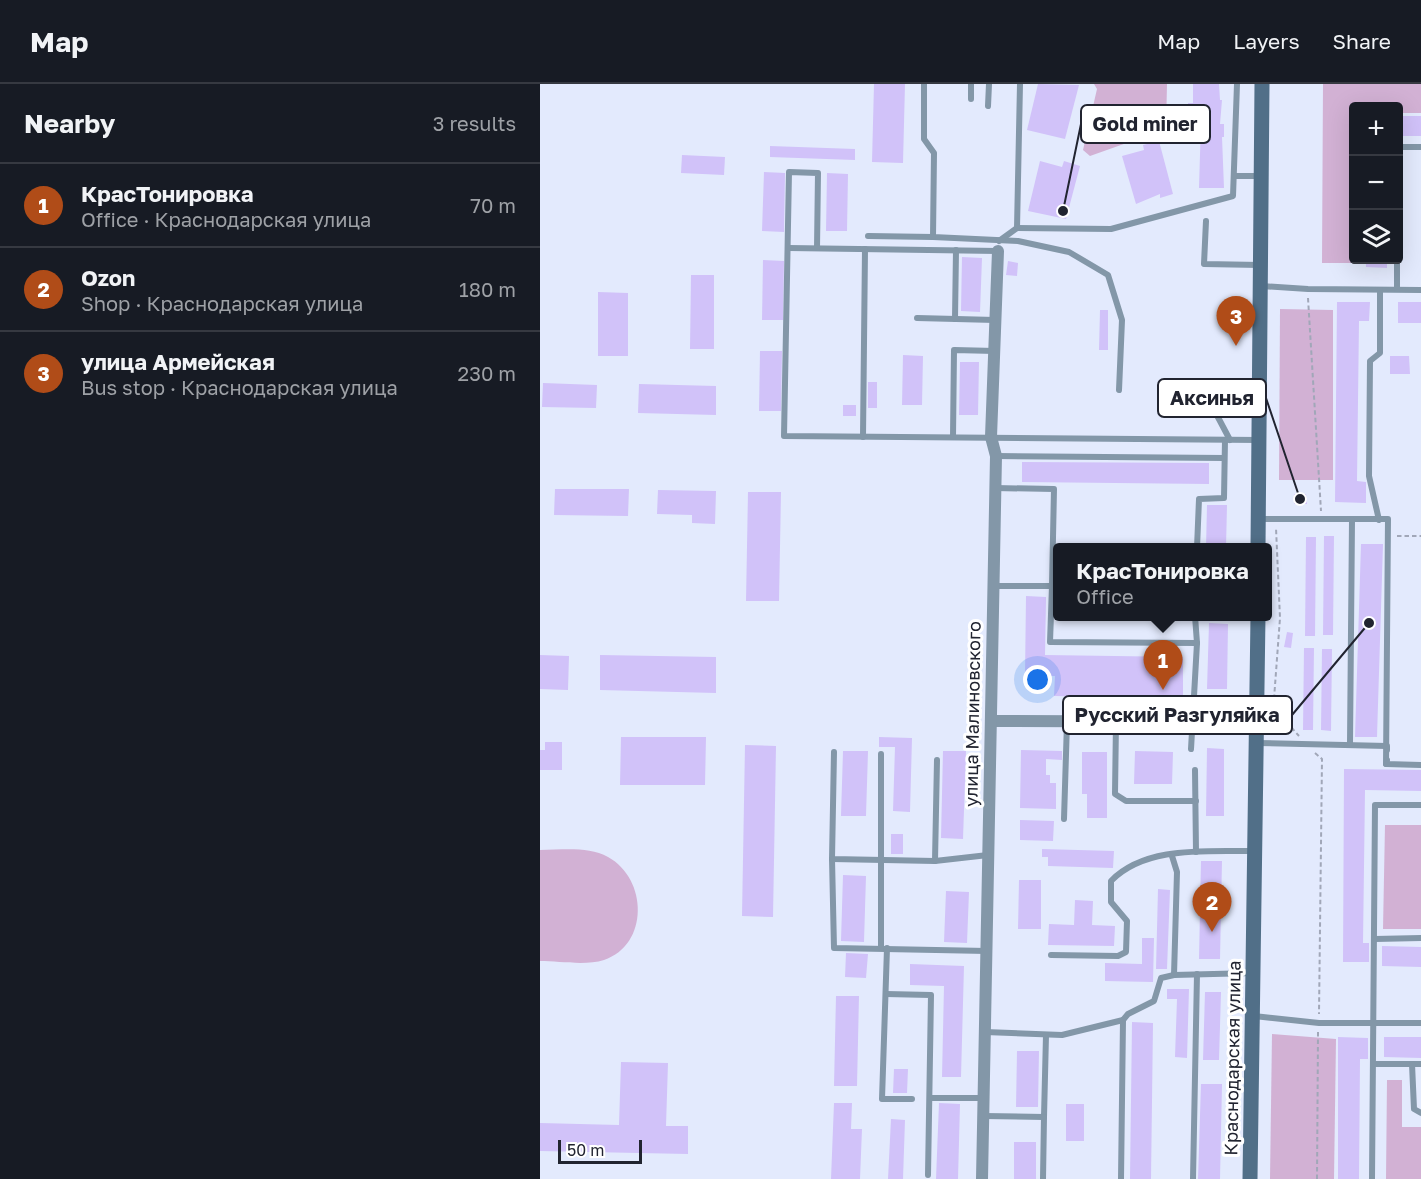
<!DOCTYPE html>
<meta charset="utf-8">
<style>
body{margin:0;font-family:"Golos Text",sans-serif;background:#242831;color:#f1f3f6}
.controls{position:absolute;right:18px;top:18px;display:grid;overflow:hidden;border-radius:6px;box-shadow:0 6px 24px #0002}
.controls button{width:54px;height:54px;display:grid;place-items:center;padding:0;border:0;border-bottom:2px solid #363941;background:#171b24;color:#f1f3f6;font:30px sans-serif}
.scale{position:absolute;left:18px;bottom:15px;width:84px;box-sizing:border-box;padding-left:6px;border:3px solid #212430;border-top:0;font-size:16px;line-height:21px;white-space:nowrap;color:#212430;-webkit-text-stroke:4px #fff;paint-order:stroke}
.you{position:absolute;left:498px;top:596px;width:21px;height:21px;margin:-15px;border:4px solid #fff;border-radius:50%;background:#1a73e8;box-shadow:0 0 0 9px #1a73e833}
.badge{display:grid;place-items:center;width:39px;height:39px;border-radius:50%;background:#b04c18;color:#fff;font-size:20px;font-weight:700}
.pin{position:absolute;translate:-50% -50px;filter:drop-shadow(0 2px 3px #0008)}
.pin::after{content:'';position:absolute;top:32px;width:21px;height:18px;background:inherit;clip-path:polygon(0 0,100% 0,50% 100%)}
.popup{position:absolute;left:513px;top:459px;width:219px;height:78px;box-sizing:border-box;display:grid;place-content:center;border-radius:6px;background:#171b24;filter:drop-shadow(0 2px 4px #0005);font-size:20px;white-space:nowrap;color:#9ea1a6}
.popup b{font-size:22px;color:#f1f3f6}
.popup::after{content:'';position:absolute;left:50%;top:100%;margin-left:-12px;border:12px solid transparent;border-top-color:#171b24}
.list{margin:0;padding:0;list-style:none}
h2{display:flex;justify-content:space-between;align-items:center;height:78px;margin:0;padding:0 24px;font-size:26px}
h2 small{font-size:20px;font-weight:400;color:#9ea1a6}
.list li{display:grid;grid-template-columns:39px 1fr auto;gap:18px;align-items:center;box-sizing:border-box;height:84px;padding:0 24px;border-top:2px solid #363941}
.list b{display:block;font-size:22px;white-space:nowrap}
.list p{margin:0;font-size:20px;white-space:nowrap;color:#9ea1a6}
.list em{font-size:20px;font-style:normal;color:#9ea1a6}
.icon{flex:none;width:33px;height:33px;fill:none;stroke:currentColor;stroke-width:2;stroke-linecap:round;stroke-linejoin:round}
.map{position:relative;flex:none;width:881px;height:1095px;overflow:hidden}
header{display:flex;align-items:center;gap:36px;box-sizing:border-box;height:84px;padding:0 30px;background:#171b24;border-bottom:2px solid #363941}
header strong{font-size:28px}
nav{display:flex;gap:33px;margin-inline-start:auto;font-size:21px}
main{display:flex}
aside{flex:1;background:#171b24}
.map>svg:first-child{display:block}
.green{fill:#d2b1d4}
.building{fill:#d1c2f9}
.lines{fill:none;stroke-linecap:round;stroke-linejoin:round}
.path{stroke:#a1a7b8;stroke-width:2;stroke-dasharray:4.5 3;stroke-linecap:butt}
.service{stroke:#8397a8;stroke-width:6}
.minor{stroke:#8397a8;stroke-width:12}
.secondary{stroke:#516f88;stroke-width:15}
.labels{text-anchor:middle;stroke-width:6;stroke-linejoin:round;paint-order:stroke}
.street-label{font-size:18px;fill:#212430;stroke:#fff}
.leader{fill:none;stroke:#212430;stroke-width:2}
.callout-dot{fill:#212430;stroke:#fff;stroke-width:2}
.callout{fill:#fff;stroke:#212430;stroke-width:2}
.callout-label{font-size:20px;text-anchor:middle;font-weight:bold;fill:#212430}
</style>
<header>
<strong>Map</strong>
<nav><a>Map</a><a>Layers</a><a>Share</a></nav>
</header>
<main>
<aside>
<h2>Nearby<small>3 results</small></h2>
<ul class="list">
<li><span class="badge">1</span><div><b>КрасТонировка</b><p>Office · Краснодарская улица</p></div><em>70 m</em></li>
<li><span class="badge">2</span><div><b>Ozon</b><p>Shop · Краснодарская улица</p></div><em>180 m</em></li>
<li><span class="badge">3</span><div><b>улица Армейская</b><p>Bus stop · Краснодарская улица</p></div><em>230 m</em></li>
</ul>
</aside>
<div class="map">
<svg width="881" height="1095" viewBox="0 0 881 1095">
<rect width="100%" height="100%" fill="#e3eafd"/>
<g class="green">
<polygon points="554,0 627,0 626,45 550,72 543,66 557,5"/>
<polygon points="783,0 881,0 881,29 859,29 858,22 814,22 814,176 816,179 782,179"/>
<polygon points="740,225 793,226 793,396 739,396"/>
<polygon points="845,741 881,741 881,845 843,845"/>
<path d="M0,766C22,766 48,762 68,773C108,795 109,861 64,876C45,882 19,877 0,877Z"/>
<polygon points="732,950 796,955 794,1095 730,1095"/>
<polygon points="847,996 862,996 862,1043 881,1043 881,1095 846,1095"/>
</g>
<g class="building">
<polygon points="334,0 365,0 363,79 332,78"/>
<polygon points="498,0 539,1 525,55 487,46"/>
<polygon points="653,0 679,0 680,16 682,16 680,40 684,40 684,53 682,53 684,104 659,104 661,37 650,37 648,27 648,19 653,19"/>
<rect x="858" y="32" width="23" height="20"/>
<polygon points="619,57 633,110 620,114 620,110 596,120 582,72 604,66 603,61"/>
<polygon points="230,62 315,65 315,76 230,73"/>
<polygon points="142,71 185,73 184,91 141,89"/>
<polygon points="500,77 522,83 524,77 540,82 526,135 488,127"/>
<polygon points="224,88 245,89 244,148 222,147"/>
<polygon points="287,89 308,90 307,147 286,147"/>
<polygon points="422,173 442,174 440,228 421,227"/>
<polygon points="223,176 244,177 243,236 222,236"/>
<polygon points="826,176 847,176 847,184 826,183"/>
<polygon points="468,177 478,179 477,192 466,191"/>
<polygon points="151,191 174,191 174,265 150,265"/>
<polygon points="58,208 88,209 88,272 58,272"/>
<polygon points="797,218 830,218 829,237 819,237 817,397 826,398 826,419 795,418"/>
<rect x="858" y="218" width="23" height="21"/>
<polygon points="560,226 568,226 568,266 559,266"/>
<polygon points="220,267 242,267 241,327 219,327"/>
<polygon points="363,271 383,272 382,321 362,321"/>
<polygon points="850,272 869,272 870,290 850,290"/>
<polygon points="420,278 439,278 438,331 419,331"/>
<rect x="328" y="298" width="9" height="26"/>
<polygon points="3,299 57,301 56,324 2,323"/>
<polygon points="99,300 176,302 176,331 98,329"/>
<rect x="303" y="321" width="13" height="11"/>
<polygon points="482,378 669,379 669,400 482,398"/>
<polygon points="15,405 89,405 88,432 14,431"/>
<polygon points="118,406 176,407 175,440 152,439 152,431 117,430"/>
<polygon points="208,408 241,408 239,517 206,517"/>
<polygon points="754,410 766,410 767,420 754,420"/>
<polygon points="667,421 687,421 686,464 666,464"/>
<polygon points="784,452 794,452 793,551 783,551"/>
<polygon points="766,453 776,453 775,552 765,552"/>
<polygon points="821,460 843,460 837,653 815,653"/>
<polygon points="486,512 506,513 505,571 643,573 643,614 514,612 515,592 485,592"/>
<polygon points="669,539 688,540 687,605 667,605"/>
<polygon points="747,548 753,549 751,564 744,563"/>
<polygon points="764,564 774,564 773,646 763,646"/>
<polygon points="782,565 792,565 791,647 781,646"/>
<polygon points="0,571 29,572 28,606 0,605"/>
<polygon points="60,571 176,573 176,609 60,606"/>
<polygon points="81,653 166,653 165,701 80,701"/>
<polygon points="339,653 372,654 370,728 353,727 355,663 339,663"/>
<polygon points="5,658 22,658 22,686 0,686 0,666 5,666"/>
<polygon points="205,661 236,662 233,833 202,832"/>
<polygon points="667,664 684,665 684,732 666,732"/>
<polygon points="481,666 522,667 522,676 506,675 506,691 510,691 510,699 516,699 516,725 480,724"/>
<polygon points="303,667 328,667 326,732 301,732"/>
<polygon points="403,667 426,667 423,755 401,754"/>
<polygon points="595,667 633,668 632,700 594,700"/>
<polygon points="542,668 567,668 567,734 547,734 547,710 542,710"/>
<polygon points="804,685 881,686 881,707 825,706 823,859 829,859 829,878 803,878"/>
<polygon points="480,736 514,737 513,757 480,756"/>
<rect x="351" y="750" width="12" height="20"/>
<polygon points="502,765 574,767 573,784 508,782 508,773 502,773"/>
<polygon points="661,777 682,777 680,875 659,875"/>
<polygon points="303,791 326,792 324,858 301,857"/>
<polygon points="479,796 501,796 501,845 478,845"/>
<polygon points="618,805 630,806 627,885 616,885"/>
<polygon points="406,807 429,808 427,859 404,858"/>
<polygon points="535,816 553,817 552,841 575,842 574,862 508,861 509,840 534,841"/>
<polygon points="602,854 614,854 613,898 565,897 565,879 602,880"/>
<polygon points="842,862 881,863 881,883 842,882"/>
<polygon points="306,869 328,870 326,894 305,893"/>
<polygon points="370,880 424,882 421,993 402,993 404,902 370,901"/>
<polygon points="627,905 649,905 647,974 635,973 637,915 627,915"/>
<polygon points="665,908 681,908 679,976 663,976"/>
<polygon points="296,912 319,912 317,1002 294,1002"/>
<polygon points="592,938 613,939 611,1095 590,1095"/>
<polygon points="798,953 828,954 828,975 820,975 819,1095 798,1095"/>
<polygon points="844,953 881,953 881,974 844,973"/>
<polygon points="477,967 499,967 498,1023 476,1023"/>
<polygon points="81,978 128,979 126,1042 148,1042 148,1070 0,1067 0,1039 79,1041"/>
<polygon points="354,985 368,985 367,1009 353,1009"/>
<polygon points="661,1000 682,1000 680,1095 658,1095"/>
<polygon points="294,1019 312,1019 311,1045 322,1045 320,1095 291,1095"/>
<polygon points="399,1019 420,1020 418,1095 396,1095"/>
<rect x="526" y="1020" width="18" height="37"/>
<polygon points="351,1035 365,1036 363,1095 348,1095"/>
<rect x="474" y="1058" width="22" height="37"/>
</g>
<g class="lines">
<g class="path">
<polyline points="768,214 781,427"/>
<polyline points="857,452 881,452"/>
<polyline points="731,615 734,615 736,626 759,652"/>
<polyline points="734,615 740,534 736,444"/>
<polyline points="775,669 782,675 779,930"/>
<polyline points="777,1095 778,948"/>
</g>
<g class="service">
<polyline points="384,0 384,55 394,69 393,153 478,157 529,168 568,191 582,236 579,306"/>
<polyline points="431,15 431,0"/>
<polyline points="448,22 449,0"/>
<polyline points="858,77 859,63 881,63"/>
<polyline points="696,92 719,92"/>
<polyline points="666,137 664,180 720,181"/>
<polyline points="477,144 571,145 693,112 697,0"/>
<polyline points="328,152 393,153"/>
<polyline points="459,157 477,144 480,0"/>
<polyline points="249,164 458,167"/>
<polyline points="277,164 278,89 249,88 244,352 719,356"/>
<polyline points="721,202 768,205 881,206"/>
<polyline points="857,205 857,176"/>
<polyline points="377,234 455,236"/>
<polyline points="415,235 416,166"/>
<polyline points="671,320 690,356"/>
<polyline points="323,353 325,165"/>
<polyline points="413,353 414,266 455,267"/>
<polyline points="456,372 684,374"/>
<polyline points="455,404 514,405 512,502"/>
<polyline points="719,435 848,435 846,680"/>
<polyline points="839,436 829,392 830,277 840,269 840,206"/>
<polyline points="657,464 659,415 684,414 685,356"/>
<polyline points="453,502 512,502 510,558 657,559 655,532"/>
<polyline points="576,638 575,710 586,717 656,717"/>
<polyline points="717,659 847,662 847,666"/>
<polyline points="810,659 812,436"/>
<polyline points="651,665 657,559"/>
<polyline points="294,668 292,775 395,777 448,771"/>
<polyline points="847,676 846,680 881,681"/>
<polyline points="655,686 656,768"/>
<polyline points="524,735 527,638"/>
<polyline points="632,772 637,788 634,891"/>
<polyline points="292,775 294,864 447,867"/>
<polyline points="395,777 397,676"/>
<polyline points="835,855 881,854"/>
<polyline points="341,864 341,670"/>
<polyline points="347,864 342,1015 372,1015"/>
<path d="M511,871L578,872L586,868L587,837L571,818V797C606,761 668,768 715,767"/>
<polyline points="346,910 391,911 388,1091"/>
<polyline points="714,932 779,939 881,939"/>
<polyline points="445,948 522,951 583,936"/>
<polyline points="834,980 881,980"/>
<polyline points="872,980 874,1025 881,1029"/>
<polyline points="390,1014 443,1014"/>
<polyline points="444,1032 504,1033 506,951"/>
<polyline points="503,1095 504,1033"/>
<polyline points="581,1095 583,936 588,930 614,917 621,894 634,891 713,889"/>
<polyline points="653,1095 657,890"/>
<polyline points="832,1095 835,721 881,721"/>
</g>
<g class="minor">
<polyline points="452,637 717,638"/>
<polyline points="442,1095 456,372 451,353 458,167"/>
</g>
<g class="secondary">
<polyline points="718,464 722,0"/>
<polyline points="710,1095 718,532"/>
</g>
</g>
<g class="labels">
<g class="street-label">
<text transform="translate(433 630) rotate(-89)" y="6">улица Малиновского</text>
<text transform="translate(693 974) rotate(-89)" y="6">Краснодарская улица</text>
</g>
</g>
<path class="leader" d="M523 127L541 40M760 415L726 314M829 539L752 631"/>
<g class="callout-dot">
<circle cx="523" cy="127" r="6"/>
<circle cx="760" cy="415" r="6"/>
<circle cx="829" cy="539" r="6"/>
</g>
<g class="callout">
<rect x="541" y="21" width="129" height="38" rx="6"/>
<rect x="618" y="295" width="108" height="38" rx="6"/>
<rect x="523" y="612" width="229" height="38" rx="6"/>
</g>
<g class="callout-label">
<text x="605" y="47">Gold miner</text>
<text x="672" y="321">Аксинья</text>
<text x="637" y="638">Русский Разгуляйка</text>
</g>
</svg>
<div class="controls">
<button>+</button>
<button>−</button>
<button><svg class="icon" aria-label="layers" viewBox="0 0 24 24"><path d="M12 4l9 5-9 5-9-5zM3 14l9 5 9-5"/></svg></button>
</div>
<div class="scale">50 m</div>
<div class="you"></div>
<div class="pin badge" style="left:623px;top:606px">1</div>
<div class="popup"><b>КрасТонировка</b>Office</div>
<div class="pin badge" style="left:672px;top:848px">2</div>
<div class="pin badge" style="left:696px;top:262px">3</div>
</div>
</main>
